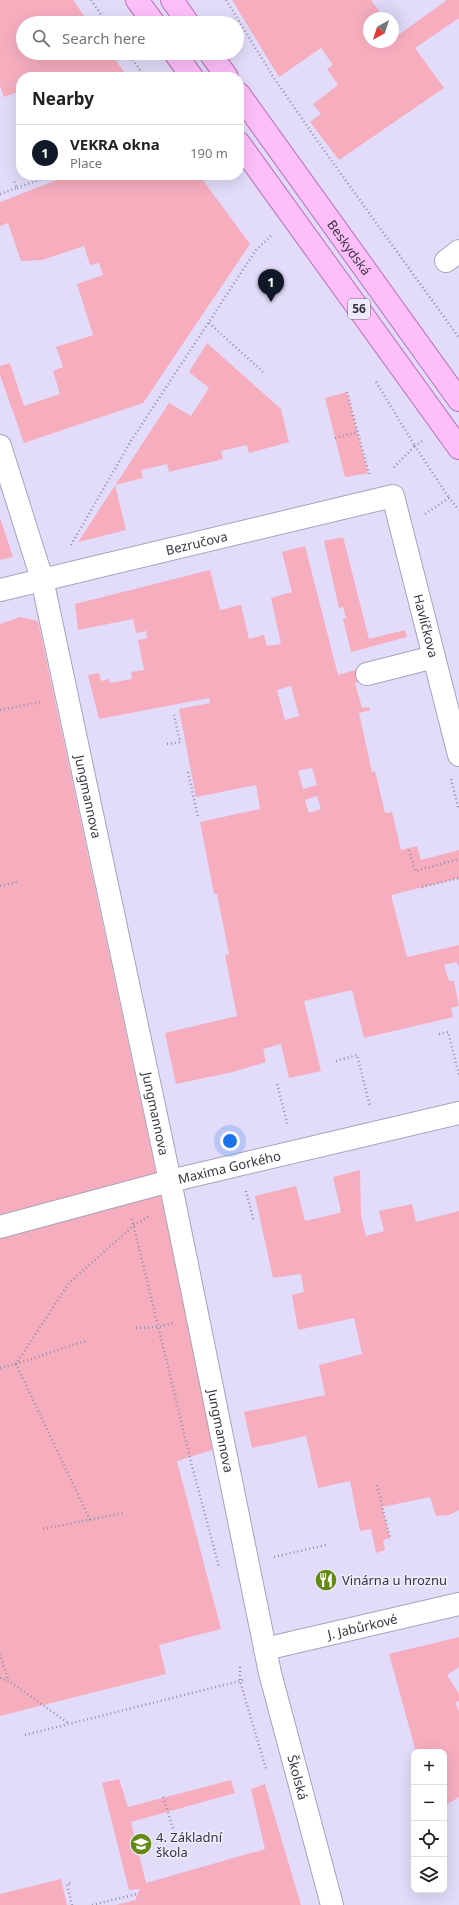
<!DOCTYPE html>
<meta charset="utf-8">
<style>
body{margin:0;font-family:"Noto Sans",sans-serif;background:#f6f6f6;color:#202124}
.controls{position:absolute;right:12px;bottom:12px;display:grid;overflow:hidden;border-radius:8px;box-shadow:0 4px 16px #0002}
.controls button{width:36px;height:36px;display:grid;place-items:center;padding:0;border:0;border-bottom:1px solid #e0e0e0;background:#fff;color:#202124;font:20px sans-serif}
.compass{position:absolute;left:363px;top:12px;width:36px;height:36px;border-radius:50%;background:#fff;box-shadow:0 4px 16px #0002;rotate:219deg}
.you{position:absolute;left:230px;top:1141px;width:14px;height:14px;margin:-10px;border:3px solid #fff;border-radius:50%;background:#1a73e8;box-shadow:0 0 0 6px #1a73e833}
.badge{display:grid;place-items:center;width:26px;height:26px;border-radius:50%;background:#111827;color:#fff;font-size:13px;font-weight:700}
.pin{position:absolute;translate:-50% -33px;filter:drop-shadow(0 1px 2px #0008)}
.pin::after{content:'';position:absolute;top:21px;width:14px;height:12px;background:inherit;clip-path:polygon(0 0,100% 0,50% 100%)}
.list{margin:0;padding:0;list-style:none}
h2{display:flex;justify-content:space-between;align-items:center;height:52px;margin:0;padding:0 16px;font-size:17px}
h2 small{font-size:13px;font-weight:400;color:#757577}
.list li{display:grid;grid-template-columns:26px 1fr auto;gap:12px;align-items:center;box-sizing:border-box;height:56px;padding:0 16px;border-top:1px solid #e0e0e0}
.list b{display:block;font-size:15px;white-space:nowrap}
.list p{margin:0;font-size:13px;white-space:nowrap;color:#757577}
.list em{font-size:13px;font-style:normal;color:#757577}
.icon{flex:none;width:22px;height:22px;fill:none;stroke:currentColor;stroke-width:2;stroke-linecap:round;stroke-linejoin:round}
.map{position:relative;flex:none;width:459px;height:1905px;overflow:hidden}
.search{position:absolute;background:#fff;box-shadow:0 4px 16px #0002;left:16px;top:16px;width:228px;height:44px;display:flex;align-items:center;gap:10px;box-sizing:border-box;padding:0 14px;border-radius:22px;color:#757577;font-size:15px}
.panel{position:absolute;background:#fff;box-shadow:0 4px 16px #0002;left:16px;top:72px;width:228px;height:108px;border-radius:16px}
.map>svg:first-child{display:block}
.green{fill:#f6aebf;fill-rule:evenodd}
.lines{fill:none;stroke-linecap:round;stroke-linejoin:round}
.minor-casing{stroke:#a8a2be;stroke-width:24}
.major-casing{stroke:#b871b6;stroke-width:24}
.path{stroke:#9791a7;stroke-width:2.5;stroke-dasharray:1 3;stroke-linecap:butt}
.minor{stroke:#fff;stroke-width:22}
.major{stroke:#febef9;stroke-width:22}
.labels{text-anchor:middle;stroke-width:3.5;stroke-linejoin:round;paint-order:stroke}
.shield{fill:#eeeafc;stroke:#6f6b79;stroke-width:1}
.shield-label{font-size:12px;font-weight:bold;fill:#383541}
.street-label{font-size:13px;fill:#383541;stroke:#eeeafc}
.poi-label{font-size:13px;fill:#383541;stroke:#eeeafc;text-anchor:start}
</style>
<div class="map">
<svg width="459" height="1905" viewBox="0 0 459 1905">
<rect width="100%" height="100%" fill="#e2dbf9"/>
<g class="green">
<polygon points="0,0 73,0 89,23 23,23 23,53 110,53 128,77 21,77 21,91 4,97 0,86"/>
<polygon points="232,0 371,0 384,18 369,18 369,42 393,42 393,31 397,36 447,0 459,0 459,18 415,48 444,88 339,160 310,122 321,114 313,104 338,85 327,69 333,65 321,48 279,77"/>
<polygon points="70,175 199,175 250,244 143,403 24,443 0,375 0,366 10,363 24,406 60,394 53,371 63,367 56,347 93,335 77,284 103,275 99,263 90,265 84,246 42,260 21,261 8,223 0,226 0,202"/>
<polygon points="207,343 281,409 289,442 249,453 247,445 221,451 223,459 169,472 167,464 141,470 143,478 115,485 126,530 78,542 169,403 191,416 209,388 189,372"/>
<polygon points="347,392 368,473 345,477 325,398"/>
<polygon points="0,518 13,557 0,560"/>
<polygon points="343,537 369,639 405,630 407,637 351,652 343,619 346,618 343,607 339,608 324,541"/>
<path d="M305,546L338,675L362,668L365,680L355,683L362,708L369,707L370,710L359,713L372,772L375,771L385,813L392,812L401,850L417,846L421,860L459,850V878L391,895L407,957L459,945V967L456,962L444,965L449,981H454L459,1006L451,1008L453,1017L364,1038L352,990L304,1001L321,1071L289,1078L281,1044L263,1049L266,1062L233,1072L176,1084L165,1033L237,1016L225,955L229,954L217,894H214L200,822L260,809L256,785L196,797L179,709L210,703L209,698L99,719L88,675L99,673L101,681L109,679L110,683L132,679L131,672L144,670L138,640L147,638L146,631L136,633L133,619L78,630L75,604L210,570L220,610L241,605L249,639L264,635L267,646L281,644L271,598L292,592L282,552ZM291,686L299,716L285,720L277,690ZM312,768L317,785L303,789L298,771ZM317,796L321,809L309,813L305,800Z"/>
<polygon points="20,617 38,621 215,1449 177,1461 221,1629 159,1645 166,1674 0,1716 0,624"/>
<polygon points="360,1170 361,1216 366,1236 384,1231 379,1211 412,1204 416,1222 459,1211 459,1510 449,1515 436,1516 430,1497 382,1507 390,1538 383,1540 385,1550 376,1553 371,1529 360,1531 350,1481 318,1488 306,1436 252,1448 244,1412 325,1395 319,1365 362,1354 354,1318 298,1330 292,1295 304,1292 301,1274 273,1278 255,1196 296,1186 305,1221 339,1213 341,1212 333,1177"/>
<polygon points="459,1637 459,1667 447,1675 459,1694 459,1701 455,1703 459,1711 459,1797 444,1806 444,1752 416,1752 389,1654"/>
<polygon points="119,1779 128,1807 231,1780 235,1793 131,1822 146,1883 265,1849 251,1789 265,1784 301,1905 116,1905 136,1900 136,1897 140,1889 129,1890 102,1783"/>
<polygon points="61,1879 67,1905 0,1905 0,1894"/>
</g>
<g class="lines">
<g class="minor-casing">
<g id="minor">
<polyline points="446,261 459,251"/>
<path id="s1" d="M0,446L42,579L170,1181L270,1673L332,1905"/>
<path id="s2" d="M0,590L393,496L459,755"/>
<polyline points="367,674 434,657"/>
<path id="s3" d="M0,1227L170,1181L459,1113"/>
<path id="s4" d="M265,1649L459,1604"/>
</g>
</g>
<g class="major-casing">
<g id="major">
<polyline points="137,0 154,23"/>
<polyline points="172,0 188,23"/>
<polyline points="175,53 192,77"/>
<polyline points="210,53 227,77"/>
<path id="s5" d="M239,94L459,400"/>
<polyline points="239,143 459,448"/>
</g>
</g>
<g class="path">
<polyline points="91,0 107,23"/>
<polyline points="226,0 274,78 316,139 459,338"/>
<polyline points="128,53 145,77"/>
<polyline points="17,188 52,175"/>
<polyline points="0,194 17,188 13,179"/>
<polyline points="209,323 263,372"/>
<polyline points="376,382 415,446 392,469"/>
<polyline points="347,392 369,474"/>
<polyline points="335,438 358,432"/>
<polyline points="422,441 415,446 449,498"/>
<polyline points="425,514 449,498 459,510"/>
<polyline points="71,545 131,441 256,250 273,234"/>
<polyline points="0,710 41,702"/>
<polyline points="167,744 180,742 174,715"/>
<polyline points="188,772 198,817"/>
<polyline points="451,779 459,810"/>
<polyline points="409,850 415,871 459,859"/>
<polyline points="0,886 18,882"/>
<polyline points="422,887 459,878"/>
<polyline points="439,1034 448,1032 459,1075"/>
<polyline points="336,1061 357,1055 370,1106"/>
<polyline points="277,1084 288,1126"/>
<polyline points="246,1191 254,1222"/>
<polyline points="132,1219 192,1466 219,1567"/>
<polyline points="136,1328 158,1327 173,1323"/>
<polyline points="85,1341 16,1364 69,1283 133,1226 149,1216"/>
<polyline points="0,1368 16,1364 90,1520"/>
<polyline points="377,1485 390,1538"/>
<polyline points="43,1529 124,1513"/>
<polyline points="274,1557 326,1545"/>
<polyline points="0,1654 8,1680"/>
<polyline points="240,1667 240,1681 266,1769"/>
<polyline points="0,1678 9,1681 68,1723"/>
<polyline points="25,1735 244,1680"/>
<polyline points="163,1797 177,1841"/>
<polyline points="70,1883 67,1884 72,1905"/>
<polyline points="92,1905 137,1894"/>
</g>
<use href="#minor" class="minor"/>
<use href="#major" class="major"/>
</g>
<defs>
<g id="restaurant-disc" transform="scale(1.15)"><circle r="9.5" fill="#638a15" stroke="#eeeafc"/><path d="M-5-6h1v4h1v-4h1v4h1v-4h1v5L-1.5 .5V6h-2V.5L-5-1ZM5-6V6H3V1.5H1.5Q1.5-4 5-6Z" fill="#fff"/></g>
<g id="school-disc" transform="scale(1.15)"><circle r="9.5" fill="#638a15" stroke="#eeeafc"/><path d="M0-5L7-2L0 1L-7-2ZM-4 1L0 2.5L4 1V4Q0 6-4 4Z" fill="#fff"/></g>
</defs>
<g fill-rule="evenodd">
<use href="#restaurant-disc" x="326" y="1580"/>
<use href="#school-disc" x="141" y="1844"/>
</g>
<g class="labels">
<rect class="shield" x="348" y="299" width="22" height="20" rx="3"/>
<g class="shield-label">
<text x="359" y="313">56</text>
</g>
<g class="street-label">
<text dy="5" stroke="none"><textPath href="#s5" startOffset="189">Beskydská</textPath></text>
<text dy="5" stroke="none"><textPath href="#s2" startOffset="202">Bezručova</textPath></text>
<text dy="5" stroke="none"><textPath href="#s2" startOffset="538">Havlíčkova</textPath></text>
<text dy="5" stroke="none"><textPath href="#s1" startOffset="362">Jungmannova</textPath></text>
<text dy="5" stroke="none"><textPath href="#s1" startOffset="686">Jungmannova</textPath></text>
<text dy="5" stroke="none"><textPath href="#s3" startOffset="237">Maxima Gorkého</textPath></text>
<text dy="5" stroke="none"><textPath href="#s1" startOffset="1010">Jungmannova</textPath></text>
<text dy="5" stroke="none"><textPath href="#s4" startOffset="100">J. Jabůrkové</textPath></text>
<text dy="5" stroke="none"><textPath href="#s1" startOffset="1365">Školská</textPath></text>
</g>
<g class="poi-label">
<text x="342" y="1585">Vinárna u hroznu</text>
<text x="156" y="1842">4. Základní<tspan x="156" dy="15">škola</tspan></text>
</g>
</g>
</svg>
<div class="controls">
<button>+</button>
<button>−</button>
<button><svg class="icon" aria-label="locate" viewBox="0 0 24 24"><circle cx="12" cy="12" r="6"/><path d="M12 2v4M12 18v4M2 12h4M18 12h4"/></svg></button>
<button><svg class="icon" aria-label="layers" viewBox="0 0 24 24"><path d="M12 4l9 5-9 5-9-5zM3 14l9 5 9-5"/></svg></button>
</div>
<svg class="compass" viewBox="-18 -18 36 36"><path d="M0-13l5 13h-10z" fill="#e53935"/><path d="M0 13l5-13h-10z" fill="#757577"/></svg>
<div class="you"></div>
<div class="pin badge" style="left:271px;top:302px">1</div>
<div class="search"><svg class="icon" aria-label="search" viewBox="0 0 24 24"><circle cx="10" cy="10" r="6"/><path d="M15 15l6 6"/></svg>Search here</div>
<section class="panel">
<h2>Nearby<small></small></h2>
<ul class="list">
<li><span class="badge">1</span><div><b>VEKRA okna</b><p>Place</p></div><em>190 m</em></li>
</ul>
</section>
</div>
